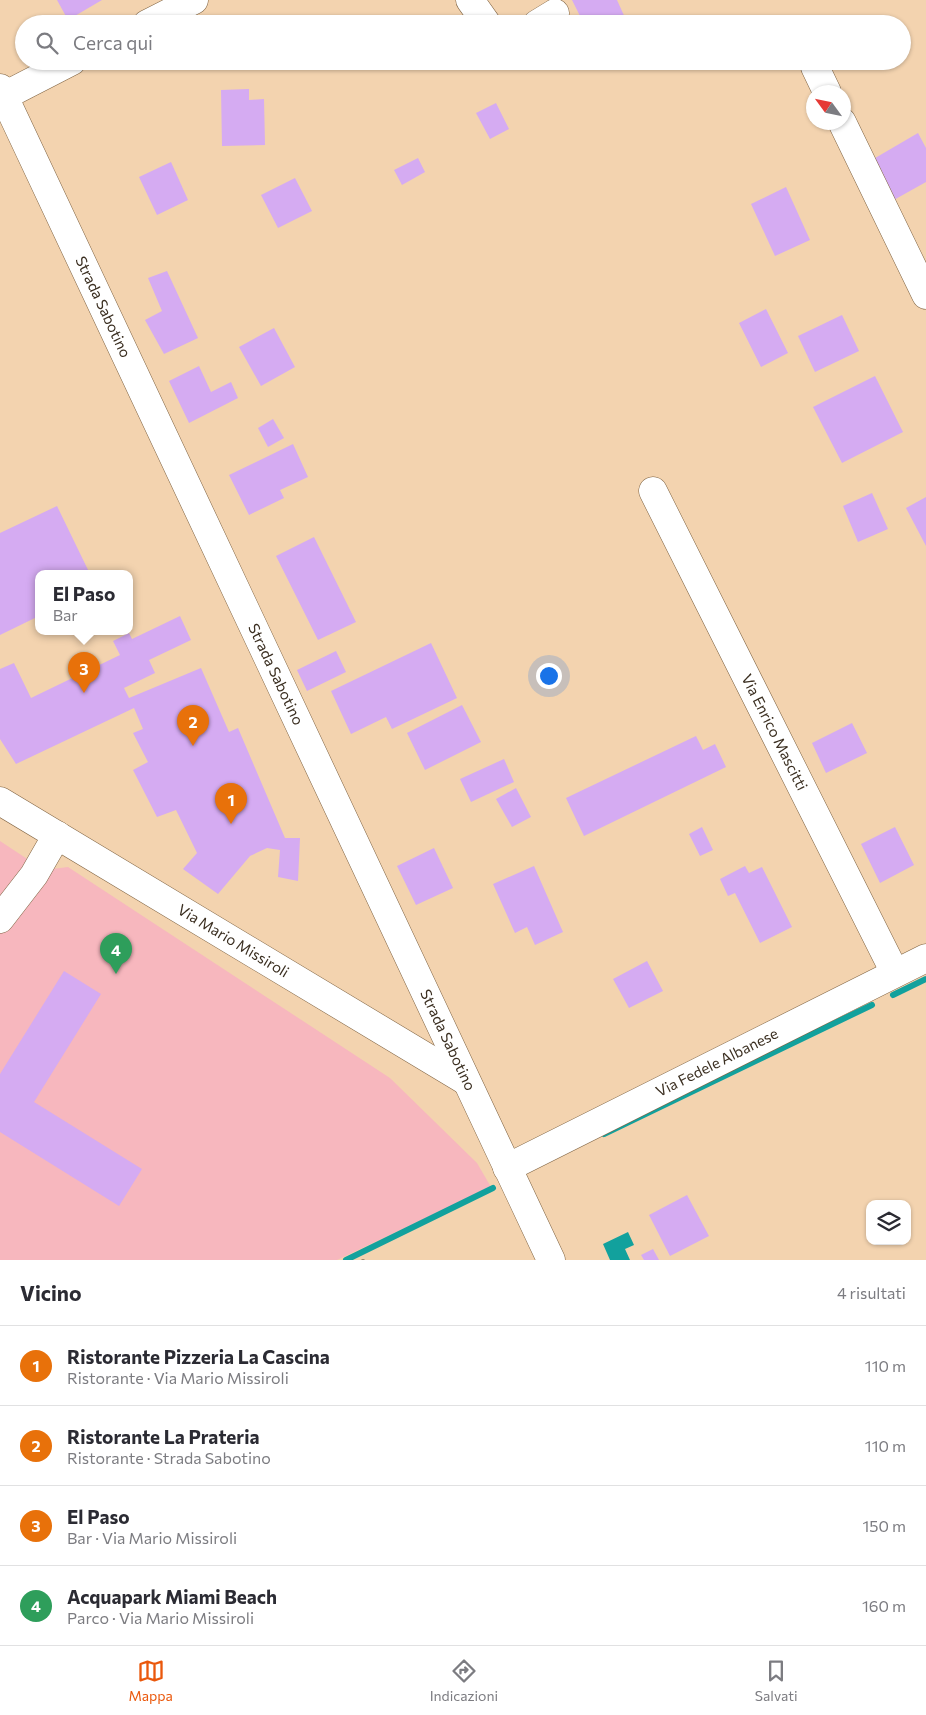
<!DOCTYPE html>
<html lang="it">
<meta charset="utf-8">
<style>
body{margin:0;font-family:Commissioner,sans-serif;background:#f7f7f7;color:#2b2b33}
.controls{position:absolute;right:15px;bottom:15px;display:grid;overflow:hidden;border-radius:10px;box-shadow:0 1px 4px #0004}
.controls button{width:45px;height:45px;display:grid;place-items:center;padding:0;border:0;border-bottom:1px solid #e1e1e2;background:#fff;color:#2b2b33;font:25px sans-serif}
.compass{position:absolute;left:806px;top:85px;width:45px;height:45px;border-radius:50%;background:#fff;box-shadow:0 1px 4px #0004;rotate:303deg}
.you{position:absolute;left:548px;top:675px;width:18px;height:18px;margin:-12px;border:4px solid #fff;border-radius:50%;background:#1a73e8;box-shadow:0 0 0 8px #1a73e833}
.badge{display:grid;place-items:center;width:32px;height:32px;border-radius:50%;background:#ea580c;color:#fff;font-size:16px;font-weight:700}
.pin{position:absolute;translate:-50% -41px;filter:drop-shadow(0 1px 2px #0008)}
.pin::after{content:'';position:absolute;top:26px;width:18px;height:15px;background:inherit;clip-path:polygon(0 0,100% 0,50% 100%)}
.popup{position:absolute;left:35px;top:570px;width:98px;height:65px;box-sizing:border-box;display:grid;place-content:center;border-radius:10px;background:#fff;filter:drop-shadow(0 1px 4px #0005);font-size:16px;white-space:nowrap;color:#7c7c81}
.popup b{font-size:19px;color:#2b2b33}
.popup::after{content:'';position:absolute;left:50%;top:100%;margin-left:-10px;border:10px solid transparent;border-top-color:#fff}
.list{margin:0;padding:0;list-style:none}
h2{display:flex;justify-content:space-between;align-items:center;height:65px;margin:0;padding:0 20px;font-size:21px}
h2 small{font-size:16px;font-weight:400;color:#7c7c81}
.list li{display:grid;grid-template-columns:32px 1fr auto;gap:15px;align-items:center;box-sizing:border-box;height:80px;padding:0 20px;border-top:1px solid #e1e1e2}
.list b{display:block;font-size:19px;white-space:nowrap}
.list p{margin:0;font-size:16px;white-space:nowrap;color:#7c7c81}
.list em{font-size:16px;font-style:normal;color:#7c7c81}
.icon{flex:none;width:28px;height:28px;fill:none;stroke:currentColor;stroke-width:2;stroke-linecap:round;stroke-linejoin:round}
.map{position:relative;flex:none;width:926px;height:1260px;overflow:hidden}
.search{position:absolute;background:#fff;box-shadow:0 1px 4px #0004;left:15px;right:15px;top:15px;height:55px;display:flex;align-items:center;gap:12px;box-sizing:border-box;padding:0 18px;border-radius:28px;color:#7c7c81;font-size:19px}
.sheet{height:385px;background:#fff}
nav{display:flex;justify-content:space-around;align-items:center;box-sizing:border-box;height:70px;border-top:1px solid #e1e1e2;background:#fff;font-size:14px;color:#7c7c81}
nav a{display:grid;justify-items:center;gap:2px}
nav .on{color:#ea580c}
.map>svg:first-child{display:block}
.green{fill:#f7b7be}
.water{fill:#12a19d}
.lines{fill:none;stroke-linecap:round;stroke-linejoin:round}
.stream{stroke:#12a19d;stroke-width:6}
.building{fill:#d5abf2}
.minor-casing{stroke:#7f6342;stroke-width:29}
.path{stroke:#a18a70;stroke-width:3;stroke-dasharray:2.5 4;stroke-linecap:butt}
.minor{stroke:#fff;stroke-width:28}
.labels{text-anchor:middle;stroke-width:4;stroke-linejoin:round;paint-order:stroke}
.street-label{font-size:15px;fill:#3b2f21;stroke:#fdf9f6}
</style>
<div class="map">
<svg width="926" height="1260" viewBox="0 0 926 1260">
<rect width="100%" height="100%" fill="#f3d3af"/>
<polygon class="green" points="0,841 44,870 68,867 390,1078 477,1163 491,1187 337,1260 0,1260"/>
<polygon class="water" points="628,1232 634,1245 625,1249 630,1260 610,1260 603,1244"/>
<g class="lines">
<g class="stream">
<polyline points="893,995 926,979"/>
<polyline points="604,1134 872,1005"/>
<polyline points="346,1260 493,1188"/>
</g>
</g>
<g class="building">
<polygon points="57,0 102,0 68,20"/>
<polygon points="572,0 617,0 626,20 618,24 584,24"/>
<polygon points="249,89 249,100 264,99 265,145 222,146 221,90"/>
<polygon points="496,103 509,129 490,139 476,113"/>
<polygon points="918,133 926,148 926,182 892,201 870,161"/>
<polygon points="418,158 425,172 402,185 394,170"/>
<polygon points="171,162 188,200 157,215 139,177"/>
<polygon points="295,178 312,211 278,228 261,195"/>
<polygon points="786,187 810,240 775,256 751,204"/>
<polygon points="167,271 198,338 164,354 145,320 162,311 148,278"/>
<polygon points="766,309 788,353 761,367 739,323"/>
<polygon points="842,315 859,351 815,372 798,336"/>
<polygon points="274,328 295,367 261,386 239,347"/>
<polygon points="199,366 211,392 231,382 238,398 189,423 169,381"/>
<polygon points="875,376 903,432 842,463 813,407"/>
<polygon points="273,419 284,438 268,447 258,428"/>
<polygon points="293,444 308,477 280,490 284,498 249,515 229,475"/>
<polygon points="872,493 888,529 858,542 843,506"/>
<polygon points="926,497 926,546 906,508"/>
<polygon points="57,506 90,574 39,574 39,616 0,635 0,533"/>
<polygon points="314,537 356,622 318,640 276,556"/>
<polygon points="180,616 191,640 149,660 155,673 124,688 129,698 201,668 229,732 238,728 285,838 300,838 298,881 278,877 280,850 267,848 250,856 218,894 183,869 197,853 176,810 157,817 133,770 148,762 133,733 143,729 134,708 16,764 0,739 0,669 14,663 31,698 120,655 113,641 129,633 132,639"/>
<polygon points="431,643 457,698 392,729 386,717 351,734 331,691"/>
<polygon points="336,651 346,672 307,691 297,670"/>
<polygon points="462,705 481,742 425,770 407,733"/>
<polygon points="852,723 867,753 826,773 812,743"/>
<polygon points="696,736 703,750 715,744 726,767 584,836 566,798"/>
<polygon points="504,759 514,782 471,802 460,779"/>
<polygon points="516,788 531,817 512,827 496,799"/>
<polygon points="702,827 713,850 700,856 689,834"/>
<polygon points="895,827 914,865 880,883 861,844"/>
<polygon points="434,848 453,888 416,905 397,866"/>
<polygon points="534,866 563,932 535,945 527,927 515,933 493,884"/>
<polygon points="745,866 749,873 762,867 792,927 760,943 735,893 728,896 720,879"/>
<polygon points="647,961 663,991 629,1008 613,979"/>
<polygon points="64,971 101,994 34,1102 142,1169 119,1206 0,1132 0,1074"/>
<polygon points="687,1195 709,1236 670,1256 649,1215"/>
<polygon points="653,1249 659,1260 644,1260 641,1255"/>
</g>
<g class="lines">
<g class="minor-casing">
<g id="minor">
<polyline points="470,0 487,24"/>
<polyline points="147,24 194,0"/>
<polyline points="537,24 555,13"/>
<polyline points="815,67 827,92"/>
<path id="s1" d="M0,88L551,1260"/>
<polyline points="4,96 72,61"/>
<polyline points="842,122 926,295"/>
<path id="s2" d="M653,491L895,973"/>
<path id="s3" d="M0,801L466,1081"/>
<polyline points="0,919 34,875 57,835"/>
<path id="s4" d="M507,1168L926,958"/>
</g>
</g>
<polyline class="path" points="363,1259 363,1260"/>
<use href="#minor" class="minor"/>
</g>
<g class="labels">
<g class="street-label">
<text dy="5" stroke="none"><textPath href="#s1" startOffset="242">Strada Sabotino</textPath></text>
<text dy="5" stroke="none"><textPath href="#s1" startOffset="648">Strada Sabotino</textPath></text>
<text dy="5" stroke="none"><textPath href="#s2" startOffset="270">Via Enrico Mascitti</textPath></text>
<text dy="5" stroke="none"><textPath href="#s3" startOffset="272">Via Mario Missiroli</textPath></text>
<text dy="5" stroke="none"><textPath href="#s1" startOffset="1052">Strada Sabotino</textPath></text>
<text dy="5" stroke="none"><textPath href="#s4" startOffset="235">Via Fedele Albanese</textPath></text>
</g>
</g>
</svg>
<div class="controls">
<button><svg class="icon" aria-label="layers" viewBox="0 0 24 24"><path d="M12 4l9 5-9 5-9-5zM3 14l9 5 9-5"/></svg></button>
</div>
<svg class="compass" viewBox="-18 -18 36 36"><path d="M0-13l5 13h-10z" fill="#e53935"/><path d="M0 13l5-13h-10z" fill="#7c7c81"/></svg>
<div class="you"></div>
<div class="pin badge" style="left:231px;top:824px;background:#e8710a">1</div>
<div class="pin badge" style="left:193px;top:746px;background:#e8710a">2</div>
<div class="pin badge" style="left:84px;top:693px;background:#e8710a">3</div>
<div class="popup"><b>El Paso</b>Bar</div>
<div class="pin badge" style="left:116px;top:974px;background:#2e9e5b">4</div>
<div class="search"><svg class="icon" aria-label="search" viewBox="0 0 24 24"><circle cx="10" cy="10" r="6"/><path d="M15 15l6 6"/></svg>Cerca qui</div>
</div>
<section class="sheet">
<h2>Vicino<small>4 risultati</small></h2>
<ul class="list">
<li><span class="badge" style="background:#e8710a">1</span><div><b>Ristorante Pizzeria La Cascina</b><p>Ristorante · Via Mario Missiroli</p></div><em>110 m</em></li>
<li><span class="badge" style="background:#e8710a">2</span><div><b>Ristorante La Prateria</b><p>Ristorante · Strada Sabotino</p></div><em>110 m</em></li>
<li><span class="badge" style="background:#e8710a">3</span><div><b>El Paso</b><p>Bar · Via Mario Missiroli</p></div><em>150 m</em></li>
<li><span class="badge" style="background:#2e9e5b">4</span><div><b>Acquapark Miami Beach</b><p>Parco · Via Mario Missiroli</p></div><em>160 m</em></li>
</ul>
</section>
<nav>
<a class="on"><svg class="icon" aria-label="map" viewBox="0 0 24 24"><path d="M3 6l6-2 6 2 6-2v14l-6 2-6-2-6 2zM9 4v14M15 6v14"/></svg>Mappa</a>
<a><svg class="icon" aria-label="directions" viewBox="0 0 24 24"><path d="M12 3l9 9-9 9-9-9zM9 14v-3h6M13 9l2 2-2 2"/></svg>Indicazioni</a>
<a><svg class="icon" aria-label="saved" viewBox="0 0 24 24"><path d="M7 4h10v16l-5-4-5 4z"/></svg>Salvati</a>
</nav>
